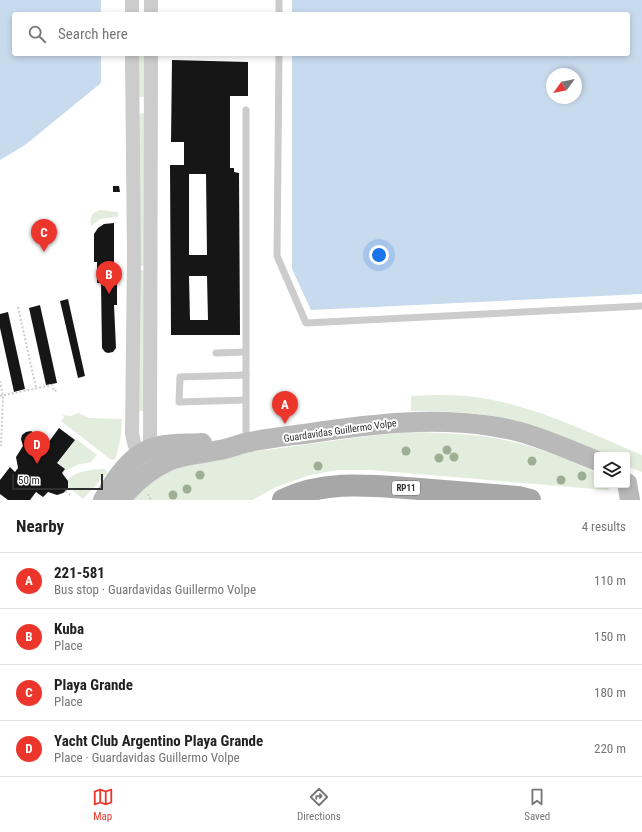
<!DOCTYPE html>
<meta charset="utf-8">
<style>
body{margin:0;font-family:"Roboto Condensed",sans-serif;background:#f2f2f2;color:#222}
.controls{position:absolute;right:12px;bottom:12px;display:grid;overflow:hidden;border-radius:4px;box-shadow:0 2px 6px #0003}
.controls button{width:36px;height:36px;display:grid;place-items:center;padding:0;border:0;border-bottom:1px solid #e0e0e0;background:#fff;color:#222;font:20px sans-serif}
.compass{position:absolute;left:546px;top:68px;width:36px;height:36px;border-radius:50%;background:#fff;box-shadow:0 2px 6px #0003;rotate:237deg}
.scale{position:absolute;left:12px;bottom:10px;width:91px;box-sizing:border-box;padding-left:4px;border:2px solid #2f2f2f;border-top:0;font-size:11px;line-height:14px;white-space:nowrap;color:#2f2f2f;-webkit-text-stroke:3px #fff;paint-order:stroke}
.you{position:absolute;left:379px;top:255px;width:14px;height:14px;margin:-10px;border:3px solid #fff;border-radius:50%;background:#1a73e8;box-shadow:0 0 0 6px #1a73e833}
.badge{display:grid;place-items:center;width:26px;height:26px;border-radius:50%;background:#ec362b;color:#fff;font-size:13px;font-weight:700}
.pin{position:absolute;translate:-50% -33px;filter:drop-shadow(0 1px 2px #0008)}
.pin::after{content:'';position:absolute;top:21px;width:14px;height:12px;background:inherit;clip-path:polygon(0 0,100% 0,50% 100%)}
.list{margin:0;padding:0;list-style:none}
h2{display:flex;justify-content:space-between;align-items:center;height:52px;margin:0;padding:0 16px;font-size:17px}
h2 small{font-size:13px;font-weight:400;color:#767676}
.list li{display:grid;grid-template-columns:26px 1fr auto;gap:12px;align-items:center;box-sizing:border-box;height:56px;padding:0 16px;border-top:1px solid #e0e0e0}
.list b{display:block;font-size:15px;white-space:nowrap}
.list p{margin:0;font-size:13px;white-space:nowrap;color:#767676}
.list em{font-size:13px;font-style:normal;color:#767676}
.icon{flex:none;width:22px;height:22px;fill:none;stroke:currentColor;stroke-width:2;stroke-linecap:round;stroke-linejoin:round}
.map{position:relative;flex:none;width:642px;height:500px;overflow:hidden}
.search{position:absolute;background:#fff;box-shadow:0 2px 6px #0003;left:12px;right:12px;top:12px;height:44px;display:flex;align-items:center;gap:10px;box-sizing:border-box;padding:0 14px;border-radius:4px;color:#767676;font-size:15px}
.sheet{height:276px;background:#fff}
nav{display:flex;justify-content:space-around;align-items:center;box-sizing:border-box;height:56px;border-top:1px solid #e0e0e0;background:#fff;font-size:11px;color:#767676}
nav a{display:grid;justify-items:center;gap:2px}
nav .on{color:#ec362b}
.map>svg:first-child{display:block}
.green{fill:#e3eddd}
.water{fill:#c8daed;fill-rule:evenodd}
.building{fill:#161616;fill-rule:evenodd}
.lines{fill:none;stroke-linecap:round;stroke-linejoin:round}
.path{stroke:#ccc;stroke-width:2;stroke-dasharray:2 2;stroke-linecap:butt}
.service{stroke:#ccc;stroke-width:7}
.minor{stroke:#ccc;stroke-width:14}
.secondary{stroke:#b9b9b9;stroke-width:20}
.primary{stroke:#a7a7a7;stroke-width:22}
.tree{fill:#9daf93}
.labels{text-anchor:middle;stroke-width:4;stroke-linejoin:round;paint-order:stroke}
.shield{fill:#fff;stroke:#6d6d6d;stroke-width:1}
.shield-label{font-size:9px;font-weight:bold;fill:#2f2f2f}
.street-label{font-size:10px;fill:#2f2f2f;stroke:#fff}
</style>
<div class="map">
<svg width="642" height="500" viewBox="0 0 642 500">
<rect width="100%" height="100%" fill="#fff"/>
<g class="green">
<rect x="139" y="54" width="6" height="43"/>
<polygon points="142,113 145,114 145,264 142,266 139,265 139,114"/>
<path d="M100,210L118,212V217L100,219L91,226C89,218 92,212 100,210Z"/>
<polygon points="142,270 145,271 145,411 138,411 139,271"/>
<path d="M433,395C447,395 461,395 475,397C534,405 588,432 642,455V472L627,466V455H602L518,422L493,416L461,412L411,411V396Z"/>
<polygon points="78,413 90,418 122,419 121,435 116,458 113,460 110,459 61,421 64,417 62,415 71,416"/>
<path d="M410,432C440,433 469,433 499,439C533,445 566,458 597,473V485H607L609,489L607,490L370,470H338L310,475L276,487L252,500H128L157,478L173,470L208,458L368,436Z"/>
<polygon points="76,439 97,455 91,462 77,465 62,473 65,469 58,463"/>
<path d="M104,469L106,470L107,473L83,499L67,486V480C78,470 90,470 104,469Z"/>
</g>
<g class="water">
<polygon points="0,0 101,0 101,14 14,14 14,54 101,54 101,83 25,145 0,160"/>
<path d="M292,0H642V294L311,310L292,269V54H628V14H292ZM552,74H576V98H552Z"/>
</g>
<g class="building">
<path d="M172,60L248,62V96H230V168H234V172L239,173L240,335H171L170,165H184V142H171ZM189,174H206L207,255H189ZM189,276H207L208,320H190Z"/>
<polygon points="113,186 119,186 120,192 113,192"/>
<polygon points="114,223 114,273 117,273 117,305 114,305 116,348 113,352 108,353 105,352 102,348 101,283 97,283 97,262 94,262 94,234 98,228 104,224"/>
<polygon points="68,299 85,376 78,378 60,301"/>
<polygon points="40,305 57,383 46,385 29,308"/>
<polygon points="8,312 25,389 14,392 0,328 0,314"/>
<polygon points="59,428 75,440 57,463 65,469 62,473 68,481 68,488 66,491 63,493 57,495 48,492 43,497 36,492 30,500 8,500 0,494 0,480 10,467 15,472 18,468 16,457 23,446 21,439 22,435 26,432 31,431 48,443"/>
</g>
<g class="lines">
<g class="path">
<polyline points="18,307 36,388"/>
<polyline points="0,381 3,396 1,446"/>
<polyline points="0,396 52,385 54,391 57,390"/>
<polyline points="65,491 67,492"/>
<polyline points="69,494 70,495"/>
<polyline points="148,494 151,500"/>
</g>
<g class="service">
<polyline points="279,14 279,0"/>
<polyline points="279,54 277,256 306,323 642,306"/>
<polyline points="216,353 246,352"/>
<polyline points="246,400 179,402 180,377 246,375"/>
<polyline points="246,441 246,110"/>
</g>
<g class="minor">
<polyline points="132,14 132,0"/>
<polyline points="151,14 151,0"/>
<path d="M132,54L134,256L132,433C134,444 136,452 143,461"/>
<polyline points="150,456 151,54"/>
</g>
<g class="secondary">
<polyline points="627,483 630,500"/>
<path d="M103,500C115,478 133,451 159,446C172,443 188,444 202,443"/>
<path d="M120,500C133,484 149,470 169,461C185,454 202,454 219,450C228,449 236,445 245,443C267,438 289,436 311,433C371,424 430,417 491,426C528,431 563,447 597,461"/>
</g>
<path class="primary" d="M283,500C326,479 374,486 420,489C453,492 485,494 518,497L530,500"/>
</g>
<g class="tree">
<circle cx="447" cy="450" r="4.5"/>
<circle cx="406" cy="451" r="4.5"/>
<circle cx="454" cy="457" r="4.5"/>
<circle cx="439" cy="458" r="4.5"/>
<circle cx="532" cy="461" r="4.5"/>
<circle cx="318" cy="466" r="4.5"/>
<circle cx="200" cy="475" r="4.5"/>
<circle cx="582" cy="476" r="4.5"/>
<circle cx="561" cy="480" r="4.5"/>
<circle cx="187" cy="489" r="4.5"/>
<circle cx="173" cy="495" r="4.5"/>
</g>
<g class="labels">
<rect class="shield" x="392" y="481" width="28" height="14" rx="3"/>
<g class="shield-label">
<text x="406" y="491">RP11</text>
</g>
<g class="street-label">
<text transform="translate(340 430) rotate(-8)" y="4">Guardavidas Guillermo Volpe</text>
</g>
</g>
</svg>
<div class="controls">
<button><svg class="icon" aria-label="layers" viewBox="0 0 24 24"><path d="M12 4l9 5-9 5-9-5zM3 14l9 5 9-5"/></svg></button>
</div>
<svg class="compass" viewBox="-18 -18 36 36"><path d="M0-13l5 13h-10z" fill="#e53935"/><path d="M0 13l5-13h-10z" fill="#767676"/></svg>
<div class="scale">50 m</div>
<div class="you"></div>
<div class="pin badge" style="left:285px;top:424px">A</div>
<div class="pin badge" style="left:109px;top:294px">B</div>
<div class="pin badge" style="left:44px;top:252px">C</div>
<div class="pin badge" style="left:37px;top:464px">D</div>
<div class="search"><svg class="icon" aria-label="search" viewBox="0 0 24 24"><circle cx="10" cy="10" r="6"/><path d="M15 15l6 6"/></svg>Search here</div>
</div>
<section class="sheet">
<h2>Nearby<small>4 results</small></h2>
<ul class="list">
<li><span class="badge">A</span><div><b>221-581</b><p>Bus stop · Guardavidas Guillermo Volpe</p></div><em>110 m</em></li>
<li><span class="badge">B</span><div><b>Kuba</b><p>Place</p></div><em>150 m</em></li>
<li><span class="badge">C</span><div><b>Playa Grande</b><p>Place</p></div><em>180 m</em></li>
<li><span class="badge">D</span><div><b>Yacht Club Argentino Playa Grande</b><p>Place · Guardavidas Guillermo Volpe</p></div><em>220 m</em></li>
</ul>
</section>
<nav>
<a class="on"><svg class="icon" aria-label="map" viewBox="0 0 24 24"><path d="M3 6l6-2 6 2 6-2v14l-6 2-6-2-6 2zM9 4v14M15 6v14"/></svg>Map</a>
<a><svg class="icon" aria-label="directions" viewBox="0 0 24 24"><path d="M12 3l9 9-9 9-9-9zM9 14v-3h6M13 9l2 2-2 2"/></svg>Directions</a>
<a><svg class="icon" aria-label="saved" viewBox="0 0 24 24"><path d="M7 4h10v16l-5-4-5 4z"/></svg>Saved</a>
</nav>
